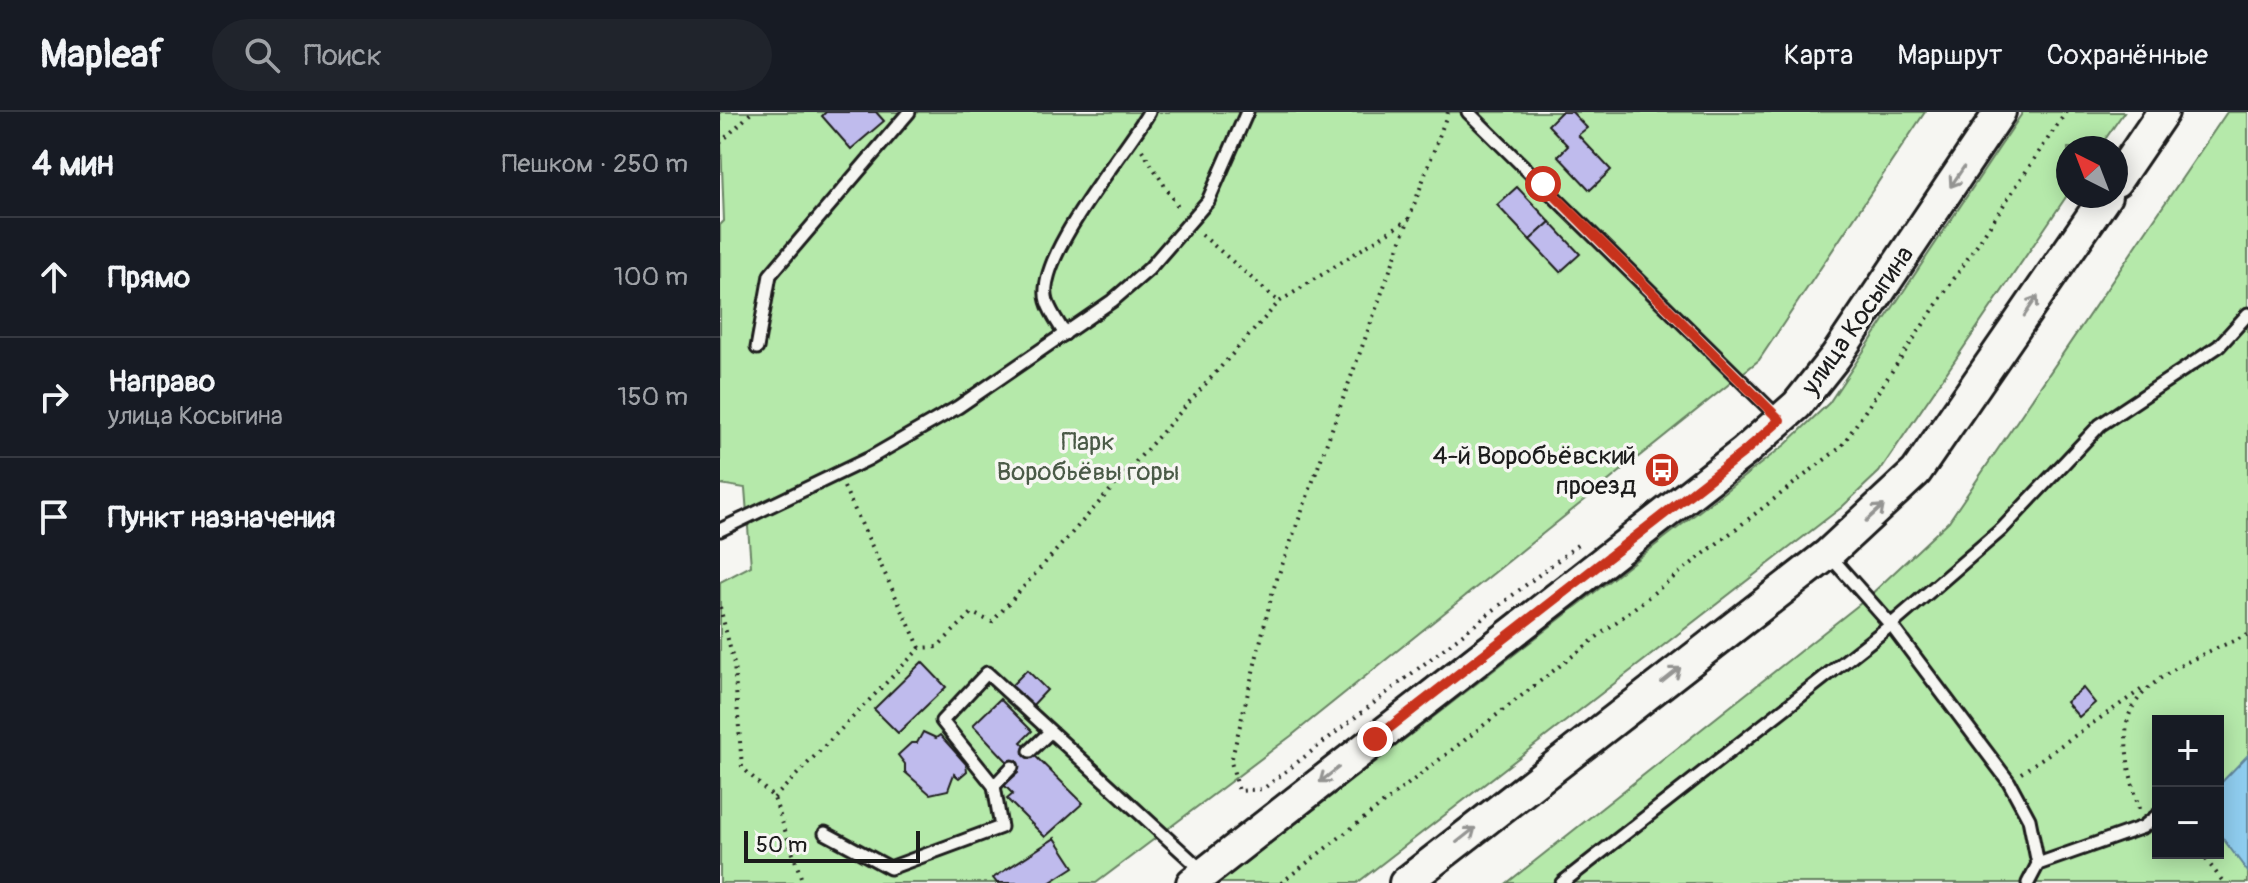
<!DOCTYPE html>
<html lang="ru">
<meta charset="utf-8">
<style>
body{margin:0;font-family:Pangolin,sans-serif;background:#20242c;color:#f1f3f6}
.controls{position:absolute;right:24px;bottom:24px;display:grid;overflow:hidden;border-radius:0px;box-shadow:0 4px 20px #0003}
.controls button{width:72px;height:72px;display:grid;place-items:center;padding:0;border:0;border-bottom:2px solid #363941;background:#171b24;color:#f1f3f6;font:40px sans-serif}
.compass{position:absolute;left:1336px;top:24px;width:72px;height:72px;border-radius:50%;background:#171b24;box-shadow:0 4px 20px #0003;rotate:318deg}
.scale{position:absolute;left:24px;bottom:20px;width:176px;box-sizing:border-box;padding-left:8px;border:4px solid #1c1c1c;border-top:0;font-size:22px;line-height:28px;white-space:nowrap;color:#1c1c1c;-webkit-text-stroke:6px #f6f6f2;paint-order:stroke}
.stop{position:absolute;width:24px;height:24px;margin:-18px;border:6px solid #c8321e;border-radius:50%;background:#fff}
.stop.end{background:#c8321e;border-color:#fff;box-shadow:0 2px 8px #0008}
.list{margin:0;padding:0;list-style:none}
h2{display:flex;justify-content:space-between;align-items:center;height:104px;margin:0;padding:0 32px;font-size:34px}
h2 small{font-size:26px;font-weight:400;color:#9ea1a6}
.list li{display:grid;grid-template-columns:52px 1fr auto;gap:24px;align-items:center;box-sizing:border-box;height:120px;padding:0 32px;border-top:2px solid #363941}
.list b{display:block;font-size:30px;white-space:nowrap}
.list p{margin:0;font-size:26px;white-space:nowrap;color:#9ea1a6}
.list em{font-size:26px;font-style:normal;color:#9ea1a6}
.icon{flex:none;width:44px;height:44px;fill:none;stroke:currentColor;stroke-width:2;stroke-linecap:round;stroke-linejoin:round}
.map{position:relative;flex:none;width:1528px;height:771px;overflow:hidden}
header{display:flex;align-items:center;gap:48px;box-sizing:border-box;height:112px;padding:0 40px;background:#171b24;border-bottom:2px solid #363941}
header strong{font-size:38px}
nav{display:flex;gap:44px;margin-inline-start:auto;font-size:28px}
.search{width:560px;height:72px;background:#20242c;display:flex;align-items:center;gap:20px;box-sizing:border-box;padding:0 28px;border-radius:44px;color:#9ea1a6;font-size:30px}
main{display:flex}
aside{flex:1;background:#171b24}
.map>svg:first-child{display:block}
.green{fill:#b5e9aa;stroke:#688263;stroke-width:2;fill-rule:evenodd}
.water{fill:#8fcdef;stroke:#61869b;stroke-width:2}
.building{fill:#bfbbed;stroke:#1c1c1c;stroke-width:2}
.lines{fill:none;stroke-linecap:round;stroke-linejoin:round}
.lane-casing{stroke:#1c1c1c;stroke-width:17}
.secondary-casing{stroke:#1c1c1c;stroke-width:36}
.path{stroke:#1c1c1c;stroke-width:4;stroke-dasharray:2 6;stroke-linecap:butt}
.lane{stroke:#f6f6f2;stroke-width:11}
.secondary{stroke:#f6f6f2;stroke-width:30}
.oneway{stroke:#949492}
.route{stroke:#c8321e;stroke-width:10}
.labels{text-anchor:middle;stroke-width:7;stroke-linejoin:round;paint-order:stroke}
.street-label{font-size:26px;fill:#1c1c1c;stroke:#f6f6f2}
.park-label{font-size:26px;fill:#4a5a47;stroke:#f6f6f2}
.poi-label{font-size:26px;fill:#1c1c1c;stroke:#f6f6f2;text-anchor:end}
</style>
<header>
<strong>Mapleaf</strong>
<div class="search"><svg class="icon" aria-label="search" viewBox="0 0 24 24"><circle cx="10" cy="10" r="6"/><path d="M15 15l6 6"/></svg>Поиск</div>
<nav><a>Карта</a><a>Маршрут</a><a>Сохранённые</a></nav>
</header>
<main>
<aside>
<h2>4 мин<small>Пешком · 250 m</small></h2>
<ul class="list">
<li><svg class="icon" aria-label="ahead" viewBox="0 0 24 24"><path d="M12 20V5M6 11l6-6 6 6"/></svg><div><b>Прямо</b></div><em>100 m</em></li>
<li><svg class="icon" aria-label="right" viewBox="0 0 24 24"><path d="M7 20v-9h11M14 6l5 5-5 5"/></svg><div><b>Направо</b><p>улица Косыгина</p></div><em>150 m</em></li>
<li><svg class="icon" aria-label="arrive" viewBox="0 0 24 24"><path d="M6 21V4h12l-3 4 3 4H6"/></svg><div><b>Пункт назначения</b></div></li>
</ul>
</aside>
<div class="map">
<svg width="1528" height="771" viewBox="0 0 1528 771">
<rect width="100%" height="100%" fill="#f6f6f2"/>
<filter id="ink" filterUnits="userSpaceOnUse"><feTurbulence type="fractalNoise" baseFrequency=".0125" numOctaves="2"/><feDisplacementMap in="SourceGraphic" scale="16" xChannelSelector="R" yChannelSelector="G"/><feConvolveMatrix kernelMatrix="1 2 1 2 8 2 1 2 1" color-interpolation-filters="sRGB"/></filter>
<g filter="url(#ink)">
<g class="green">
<polygon points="0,0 1205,0 1039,248 571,624 376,771 0,771 0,470 31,454 25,376 0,372 0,113 4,109"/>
<polygon points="1303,0 1404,0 1379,36 1348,36 1348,82 1159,360 1122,395 637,771 499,771 1066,332 1109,291"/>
<path d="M1507,0H1528V771H787L1146,487L1229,409ZM1438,609H1498V741H1438Z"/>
</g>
<polygon class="water" points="1528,643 1528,760 1498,720 1498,674"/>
<g class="building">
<polygon points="106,0 156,0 164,9 131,37 102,4"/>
<polygon points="841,0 852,0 867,16 858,23 891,58 870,78 838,44 848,34 828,13"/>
<polygon points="797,75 830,110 810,128 777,93"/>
<polygon points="830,110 860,142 840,160 810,128"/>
<polygon points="202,550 226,575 178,621 154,597"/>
<polygon points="307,558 327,578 311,595 290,575"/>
<polygon points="1363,576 1375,591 1359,605 1346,590"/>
<polygon points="280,587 312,619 301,630 363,691 325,725 287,687 293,682 284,673 298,661 253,613"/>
<polygon points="203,620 216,626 220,623 246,652 247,659 239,666 234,662 228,678 210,682 185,660 185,652 178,643 191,631 197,631"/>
<polygon points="335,726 354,755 329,771 277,771 273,766"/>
</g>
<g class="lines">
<g class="lane-casing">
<g id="lane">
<polyline points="748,0 1058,305"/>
<path d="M345,222C339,212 330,200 327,189C314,146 407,39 429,0"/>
<polyline points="37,236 50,163 189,0"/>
<polyline points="0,418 148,347 238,295 392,189 429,157 488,89 527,0"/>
<polyline points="1108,442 1171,513 1289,670 1309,707 1318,752 1308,771"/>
<polyline points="310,639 330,620"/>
<polyline points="274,674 292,655"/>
<polyline points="105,721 170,756 281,715 274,674 222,609 267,561 485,761"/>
<polyline points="1318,752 1423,715 1438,703"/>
<polyline points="842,771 1171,513 1282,417 1380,313 1499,234 1528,202"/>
</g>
</g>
<g class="secondary-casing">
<g id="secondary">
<polyline points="1396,69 1443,0"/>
<polyline points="472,771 1024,340 1077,293 1116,244 1280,0"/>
<polyline points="685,771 1108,442 1196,360 1386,84"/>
</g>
</g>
<g class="path">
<polyline points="728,0 553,478 511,650 519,679 543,677 860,431"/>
<polyline points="0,31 32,0"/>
<polyline points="422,38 460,98"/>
<polyline points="482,123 559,190"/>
<polyline points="124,375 200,536"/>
<polyline points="0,495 14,552 22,655 54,686 83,771"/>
<polyline points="1301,661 1425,575"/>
<polyline points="54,686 200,536 217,535 252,501 272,510 559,190 689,107"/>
<path d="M1419,697C1412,670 1403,639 1407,611C1415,566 1490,539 1528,523"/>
<polyline points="1481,741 1504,771"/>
<polyline points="561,771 1121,335 1346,0"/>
</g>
<use href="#lane" class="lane"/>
<use href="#secondary" class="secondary"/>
</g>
<defs><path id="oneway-shaft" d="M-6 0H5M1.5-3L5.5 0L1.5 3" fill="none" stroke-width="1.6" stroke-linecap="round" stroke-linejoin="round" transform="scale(2)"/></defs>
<g class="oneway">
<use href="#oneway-shaft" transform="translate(1237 65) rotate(124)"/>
<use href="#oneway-shaft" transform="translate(1311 194) rotate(-56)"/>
<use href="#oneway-shaft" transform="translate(1155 401) rotate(-42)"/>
<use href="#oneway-shaft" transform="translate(951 563) rotate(-38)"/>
<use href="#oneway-shaft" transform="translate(609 663) rotate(142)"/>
<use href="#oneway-shaft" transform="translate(746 723) rotate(-38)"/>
</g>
</g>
<g class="lines" filter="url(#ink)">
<polyline class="route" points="655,627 1024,340 1060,308 823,72"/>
</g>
<defs>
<g id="bus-disc" transform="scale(1.8)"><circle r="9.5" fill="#c8321e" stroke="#f6f6f2"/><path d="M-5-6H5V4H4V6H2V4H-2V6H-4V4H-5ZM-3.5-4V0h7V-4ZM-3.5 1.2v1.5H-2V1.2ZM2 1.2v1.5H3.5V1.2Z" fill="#fff"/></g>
</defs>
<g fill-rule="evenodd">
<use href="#bus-disc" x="942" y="358"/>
</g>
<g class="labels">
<g class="street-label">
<text transform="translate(1137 208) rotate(-55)" y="9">улица Косыгина</text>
</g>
<g class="park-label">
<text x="368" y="338">Парк<tspan x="368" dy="30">Воробьёвы горы</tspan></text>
</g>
<g class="poi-label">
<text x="916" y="352">4-й Воробьёвский<tspan x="916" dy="30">проезд</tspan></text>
</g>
</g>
</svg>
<div class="controls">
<button>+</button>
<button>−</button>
</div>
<svg class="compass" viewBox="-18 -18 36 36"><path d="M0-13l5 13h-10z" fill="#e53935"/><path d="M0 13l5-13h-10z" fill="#9ea1a6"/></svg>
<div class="scale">50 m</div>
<div class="stop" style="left:823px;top:72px"></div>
<div class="stop end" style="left:655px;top:627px"></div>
</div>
</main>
